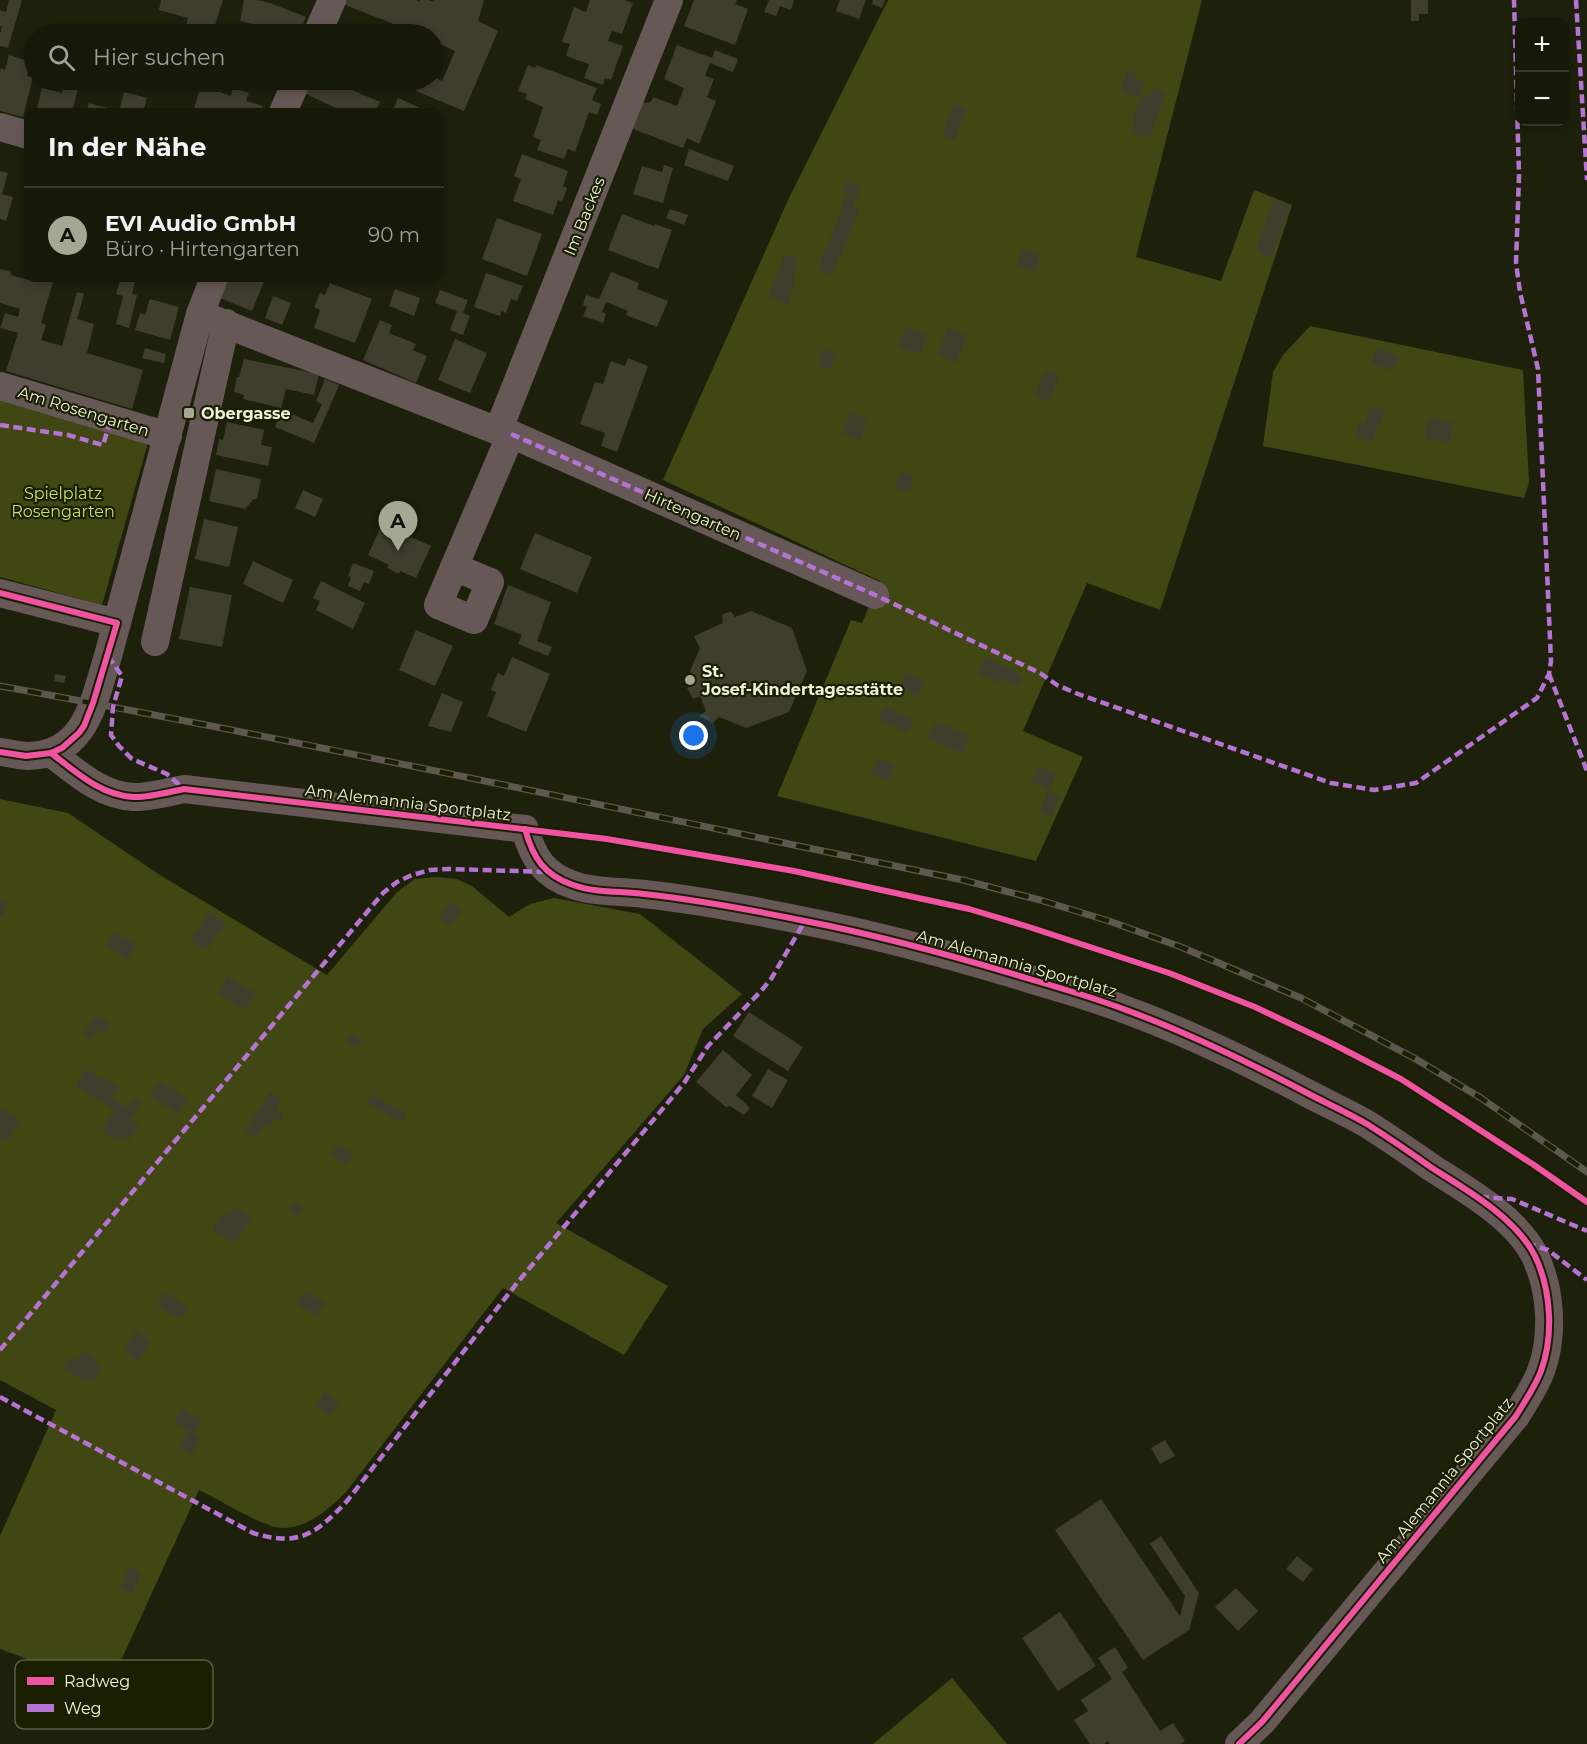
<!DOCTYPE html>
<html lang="de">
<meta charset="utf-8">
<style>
body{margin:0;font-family:Montserrat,sans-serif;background:#1f2112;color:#f1f3f6}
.controls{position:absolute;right:18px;top:18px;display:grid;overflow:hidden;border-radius:12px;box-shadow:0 3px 9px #0003}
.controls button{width:54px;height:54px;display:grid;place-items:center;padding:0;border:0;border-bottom:2px solid #353729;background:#161808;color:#f1f3f6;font:30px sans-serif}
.you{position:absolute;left:694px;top:736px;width:21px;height:21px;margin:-15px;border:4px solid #fff;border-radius:50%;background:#1a73e8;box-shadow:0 0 0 9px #1a73e833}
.badge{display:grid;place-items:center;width:39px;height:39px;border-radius:50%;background:#a4a892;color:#111;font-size:20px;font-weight:700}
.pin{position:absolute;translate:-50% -50px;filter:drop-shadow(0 2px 3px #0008)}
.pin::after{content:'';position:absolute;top:32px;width:21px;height:18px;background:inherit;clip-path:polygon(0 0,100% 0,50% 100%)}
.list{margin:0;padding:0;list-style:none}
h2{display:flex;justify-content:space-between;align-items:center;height:78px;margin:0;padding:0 24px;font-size:26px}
h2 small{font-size:20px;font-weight:400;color:#9ea09c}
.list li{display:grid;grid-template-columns:39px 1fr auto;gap:18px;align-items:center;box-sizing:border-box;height:96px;padding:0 24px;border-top:2px solid #353729}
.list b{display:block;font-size:22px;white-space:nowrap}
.list p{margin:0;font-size:20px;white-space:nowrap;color:#9ea09c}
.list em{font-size:20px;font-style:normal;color:#9ea09c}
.icon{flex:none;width:33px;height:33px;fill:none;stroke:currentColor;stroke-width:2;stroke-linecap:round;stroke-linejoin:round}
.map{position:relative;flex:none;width:1587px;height:1744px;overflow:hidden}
.search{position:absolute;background:#161808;box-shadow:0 3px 9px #0003;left:24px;top:24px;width:420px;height:66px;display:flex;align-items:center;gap:15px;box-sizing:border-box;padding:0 21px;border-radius:33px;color:#9ea09c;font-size:22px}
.panel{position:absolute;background:#161808;box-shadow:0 3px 9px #0003;left:24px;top:108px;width:420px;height:174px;border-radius:12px}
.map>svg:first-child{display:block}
.green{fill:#404713}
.building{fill:#3f3e2d}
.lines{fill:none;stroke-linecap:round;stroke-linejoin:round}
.street{stroke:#665857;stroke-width:28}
.rail-casing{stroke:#5d574e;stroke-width:7}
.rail{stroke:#1b1f02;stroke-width:4.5;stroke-dasharray:14;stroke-linecap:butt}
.quiet{stroke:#b673d3;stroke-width:4.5;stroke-dasharray:9 4.5;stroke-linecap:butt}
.cycleway-casing{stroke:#1b1f02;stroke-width:10}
.cycleway{stroke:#f153a3;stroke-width:6}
.poi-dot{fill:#a4a892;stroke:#1b1f02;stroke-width:2}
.labels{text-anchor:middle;stroke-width:4.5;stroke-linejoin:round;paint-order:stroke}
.street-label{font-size:16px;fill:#edf2db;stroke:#1b1f02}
.poi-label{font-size:16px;font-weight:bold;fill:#edf2db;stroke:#1b1f02;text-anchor:start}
.park-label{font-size:16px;fill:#cbdd65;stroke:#1b1f02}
.key{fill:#1b1f02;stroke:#5a5e43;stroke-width:1.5}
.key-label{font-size:16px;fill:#edf2db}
</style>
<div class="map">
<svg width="1587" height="1744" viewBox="0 0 1587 1744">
<rect width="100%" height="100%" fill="#1d200a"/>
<g class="green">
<polygon points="888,0 1202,0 1136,257 1221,281 1254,190 1292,205 1160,610 1087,583 1023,731 1083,757 1036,861 777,796 851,620 862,623 880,581 663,480 789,198"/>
<polygon points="1310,326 1523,370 1529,483 1524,498 1263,446 1273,372 1283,355"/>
<polygon points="0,399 148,443 102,605 0,577"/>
<path d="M0,799L68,813L163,877L327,975L397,892L415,879L437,877L457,879L472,886L509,917L530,904L554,898L640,914L742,994L703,1029L684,1075L556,1223L668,1286L624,1355L503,1288L346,1492C329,1509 308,1528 283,1528C263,1528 219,1499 199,1490L108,1689L0,1649V1536L56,1410L0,1380Z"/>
<polygon points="952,1678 1007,1744 873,1744"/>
</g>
<g class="building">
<polygon points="9,0 22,0 8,48 0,46 0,34 2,26 0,26 0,10 6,12"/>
<polygon points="161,0 223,0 215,25 253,34 185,34 188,18 159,10"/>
<polygon points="244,0 257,0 270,3 306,17 299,34 283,34 262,26 240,21"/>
<polygon points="345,0 416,0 419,2 420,0 429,0 434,2 434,0 484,0 478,21 498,31 464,111 416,91 421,80 434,80 434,77 442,81 455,51 434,41 434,34 419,34 343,4"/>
<polygon points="590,0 625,0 633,3 622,34 612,31 608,41 623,46 611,80 605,78 603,85 584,78 589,64 566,56 570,44 562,42 574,7 586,12"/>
<polygon points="694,0 737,0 735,4 748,9 735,45 684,26"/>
<polygon points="769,0 794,0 791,10 780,6 776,16 764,12"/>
<polygon points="840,0 866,0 859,19 836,11"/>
<polygon points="873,0 885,0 882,8 872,4"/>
<polygon points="1411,0 1428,0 1428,14 1419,14 1419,21 1411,21"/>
<polygon points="677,45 712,58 715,50 738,59 733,72 710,63 705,76 714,79 707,97 716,101 699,144 687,138 683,148 633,129 643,103 651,102 653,97 677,106 684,88 664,79"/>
<polygon points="9,55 31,62 27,76 33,77 23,117 0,111 0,72 1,68 5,70"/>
<polygon points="528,65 535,68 536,65 597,88 592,100 601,104 597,115 589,112 575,152 568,149 564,159 537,150 541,140 533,137 543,107 525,99 527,94 518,91"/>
<polygon points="1127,70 1137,73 1135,79 1144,81 1139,97 1121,91"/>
<polygon points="66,80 80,80 72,112 36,112 42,88 62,93"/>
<polygon points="312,80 344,80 348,81 345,87 380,102 375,112 341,112 335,110 336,108 306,94"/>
<polygon points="233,88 249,93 246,101 263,106 261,112 193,112 199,92 220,92 231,96"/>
<polygon points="1153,88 1166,92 1149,138 1132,132 1136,121 1132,120 1142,95 1149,98"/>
<polygon points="124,92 147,98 143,112 86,112 89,103 119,111"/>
<polygon points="398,98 427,111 426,112 392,112"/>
<polygon points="954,104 966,109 954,141 942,136"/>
<polygon points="689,149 734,166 728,181 684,165"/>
<polygon points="522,154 568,171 563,186 567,188 562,202 558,200 553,215 513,201 521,179 514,176"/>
<polygon points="664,165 673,168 663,203 633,194 642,166 662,172"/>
<polygon points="0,171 8,173 2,194 13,197 6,221 0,219"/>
<polygon points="847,181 861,188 852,207 859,210 832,275 818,269 844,204 842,203 847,191 843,189"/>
<polygon points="1273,199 1290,205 1271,258 1262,255 1263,253 1256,250"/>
<polygon points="670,209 688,215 684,225 666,218"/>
<polygon points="622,214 654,226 655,224 672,230 658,269 608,250"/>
<polygon points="497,218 542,234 527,276 482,259"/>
<polygon points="1022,249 1040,255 1035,272 1016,266"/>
<polygon points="785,254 798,259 795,266 792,293 788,304 768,296"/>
<polygon points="0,269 11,272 10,275 29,280 29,278 54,278 41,323 46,325 41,340 62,346 77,292 84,294 77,319 94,324 87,353 143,370 132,409 6,371 18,333 0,328 5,313 18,317 20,309 0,303"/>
<polygon points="611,272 639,283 637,289 668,301 657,327 626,315 628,311 606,302 602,312 606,314 603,323 583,316 587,307 583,305 586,295 599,299"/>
<polygon points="486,273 523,286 517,301 511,299 506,313 502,311 500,316 474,307"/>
<polygon points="121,278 136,278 132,294 137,295 129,328 116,324 123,296 116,294"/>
<polygon points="176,278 191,278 190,282"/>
<polygon points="229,278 261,278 265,279 252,311 220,298"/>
<polygon points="330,283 372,299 355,343 314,328 320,310 314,307 320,293 325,295"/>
<polygon points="395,289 420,298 414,316 389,306"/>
<polygon points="440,290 468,300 463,313 470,316 463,335 450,330 457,311 435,303"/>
<polygon points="273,296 291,303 282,325 265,318"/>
<polygon points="150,299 179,307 170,340 135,330 140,313 145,315"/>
<polygon points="380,320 392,325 389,333 416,344 413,350 427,356 416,383 363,360"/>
<polygon points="906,327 927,335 919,354 898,346"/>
<polygon points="948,328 967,336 955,363 937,355"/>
<polygon points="455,339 487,353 470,393 438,380"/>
<polygon points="145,348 166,354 164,363 142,358"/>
<polygon points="1377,348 1398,356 1393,371 1371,363"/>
<polygon points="824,349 836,354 830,370 818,365"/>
<polygon points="628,358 648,366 617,452 601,446 605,433 580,424 595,382 603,384 611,361 625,366"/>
<polygon points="244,359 319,374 314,395 286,389 281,408 243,399 244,395 234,392 237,377 239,377"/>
<polygon points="1045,370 1059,376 1049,402 1035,396"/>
<polygon points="325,379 339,385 314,443 275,427 282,410 313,423 322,404 316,401"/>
<polygon points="1369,407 1384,410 1381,424 1377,424 1373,442 1356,438 1359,422 1365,423"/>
<polygon points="850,412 868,419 860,440 843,433"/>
<polygon points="1429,418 1453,422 1449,443 1425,439"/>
<polygon points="227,422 264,430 261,445 272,447 268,466 216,455 219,439 223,440"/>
<polygon points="216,469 261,479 257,499 254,499 245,509 209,501"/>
<polygon points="901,471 914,476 908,492 895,487"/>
<polygon points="303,490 323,499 315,517 295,508"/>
<polygon points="204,519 238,527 229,567 195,559"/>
<polygon points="382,524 431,546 416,578 400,571 399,574 387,568 389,565 368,555"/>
<polygon points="535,533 592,557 577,593 520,569"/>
<polygon points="253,561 293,580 283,603 243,584"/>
<polygon points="353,563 374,571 369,584 364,582 360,591 348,586 351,577 348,576"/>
<polygon points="321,581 365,603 353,629 316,610 320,601 313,598"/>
<polygon points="508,585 551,602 537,641 552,647 548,656 518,644 522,635 494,624"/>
<polygon points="190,587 232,595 222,647 179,639"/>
<polygon points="751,611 792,628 807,671 789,712 746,728 719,717 713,723 699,716 706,711 700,696 693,699 687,688 696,684 690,671 700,648 694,636 723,623 722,616 725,613 731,612 735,617"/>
<polygon points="416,630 453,646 435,686 399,670"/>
<polygon points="512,657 550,674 526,732 487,716 496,692 491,690 494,682 498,673 504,676"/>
<polygon points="985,657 1023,676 1018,687 1001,678 999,683 978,673"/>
<polygon points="905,673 924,681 918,696 899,688"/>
<polygon points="55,674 66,676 64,683 54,681"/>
<polygon points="442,693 463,702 451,732 428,726"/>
<polygon points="884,707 913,719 907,733 878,720"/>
<polygon points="936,722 970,736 962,753 928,739"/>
<polygon points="878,758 895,765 888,781 871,774"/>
<polygon points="1038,767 1056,774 1049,790 1031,782"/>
<polygon points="1047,791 1061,797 1052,817 1040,812"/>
<polygon points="0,900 9,904 2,917 0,916"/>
<polygon points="450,902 462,910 450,926 439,918"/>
<polygon points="210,912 226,924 207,950 190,939"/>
<polygon points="114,932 136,945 128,959 106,946"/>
<polygon points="228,976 255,993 245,1010 217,993"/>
<polygon points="749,1012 803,1047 788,1071 733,1036"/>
<polygon points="96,1015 110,1024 104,1035 97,1030 90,1040 83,1035"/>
<polygon points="351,1034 362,1040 357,1048 346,1042"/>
<polygon points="723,1050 752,1075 736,1095 750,1108 744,1115 730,1106 726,1107 696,1082"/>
<polygon points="86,1069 118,1086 112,1098 128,1108 134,1098 142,1102 131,1120 139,1125 129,1140 122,1136 119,1142 102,1131 115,1110 76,1086"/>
<polygon points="768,1069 788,1080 772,1108 752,1096"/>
<polygon points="160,1081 188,1099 179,1114 150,1096"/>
<polygon points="270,1092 282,1099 276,1109 283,1113 278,1122 274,1119 269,1128 265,1125 256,1139 245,1131"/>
<polygon points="372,1094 407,1114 402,1123 367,1103"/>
<polygon points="0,1108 20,1119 8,1141 0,1137"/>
<polygon points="338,1144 353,1155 346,1165 331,1154"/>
<polygon points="294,1201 304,1208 298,1216 288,1209"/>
<polygon points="235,1207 251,1217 235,1243 213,1230 224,1212 230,1215"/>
<polygon points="305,1291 325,1303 317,1316 297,1304"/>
<polygon points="164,1292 188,1307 180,1319 157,1305"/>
<polygon points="136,1331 151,1341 139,1361 124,1351"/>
<polygon points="82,1351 97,1360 95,1364 101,1368 94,1381 88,1377 85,1381 63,1368 70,1357 76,1361"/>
<polygon points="324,1392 339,1401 331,1416 316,1407"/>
<polygon points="182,1408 201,1420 194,1433 201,1438 191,1455 179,1447 189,1431 174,1422"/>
<polygon points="1165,1440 1175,1456 1160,1464 1151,1448"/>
<polygon points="1101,1499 1180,1616 1185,1596 1150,1544 1161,1536 1199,1593 1189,1630 1143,1660 1055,1530"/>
<polygon points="1297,1556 1313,1569 1303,1582 1286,1569"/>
<polygon points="129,1567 141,1572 132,1593 120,1588"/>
<polygon points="1236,1588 1258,1611 1238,1631 1215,1607"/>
<polygon points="1060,1612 1096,1666 1058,1691 1022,1638"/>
<polygon points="1115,1647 1128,1668 1122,1672 1160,1731 1173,1723 1185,1741 1181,1744 1110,1744 1108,1741 1104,1744 1090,1744 1074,1720 1088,1711 1081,1700 1112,1679 1098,1658"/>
</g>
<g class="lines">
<g class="street">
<polyline points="317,34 332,0"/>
<polyline points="283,112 297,80"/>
<polyline points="0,127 28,135"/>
<polyline points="200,314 498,431 511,434 875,595"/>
<polyline points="0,386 168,436"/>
<polyline points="498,431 669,0"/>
<polyline points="454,567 490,582 474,620 438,605 511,434"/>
<polyline points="0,593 117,623"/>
<polyline points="155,642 226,323"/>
<path d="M0,752C9,753 19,756 28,756C86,755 94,701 108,656L200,314L214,278"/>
<path d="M51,753C76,772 100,795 133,797C147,798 169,792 184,789L525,829C533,858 544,875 573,885C596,893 621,891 644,894C698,900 752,910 805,921C882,936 958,957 1033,980C1064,989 1095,998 1126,1010C1189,1033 1250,1063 1309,1094C1328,1104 1348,1113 1367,1124C1389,1138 1411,1153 1432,1168C1467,1190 1516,1218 1535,1256C1551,1290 1554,1335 1541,1371C1535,1387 1525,1401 1516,1416L1262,1722L1239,1744"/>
</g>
<g class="rail-casing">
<path id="rail" d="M0,686C322,745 642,814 963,880L1040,900L1109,921L1181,947L1301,998L1414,1058L1481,1098L1587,1172"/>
</g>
<use href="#rail" class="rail"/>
<g class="quiet">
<polyline points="1576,0 1587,180"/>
<polyline points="0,425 68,435 103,445 111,419"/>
<polyline points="511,434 875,595 1040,673 1057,685 1078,694 1331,783 1374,790 1416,783 1537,698 1549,674 1551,661 1538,369 1520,292 1516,263 1519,175 1514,0"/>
<polyline points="108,656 122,676 113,707 111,735 119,746 132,759 167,774 184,789"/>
<polyline points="1549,674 1587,771"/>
<polyline points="1480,1197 1512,1199 1587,1231"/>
<polyline points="1527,1243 1548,1250 1587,1280"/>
<polyline points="0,1350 383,893 397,882 412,875 430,870 449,869 549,872"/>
<path d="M0,1397L253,1533C299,1547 316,1534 347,1501L517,1283L665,1106L684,1083L708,1046L761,991L771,979L805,921"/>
</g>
<g class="cycleway-casing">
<g id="cycleway">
<polyline points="0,593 117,623 93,703 84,726 79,733 62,748 51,753 26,756 0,752"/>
<path d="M51,753C76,772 100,795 133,797C147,798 169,792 184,789L607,839L794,871L969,909L1026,926L1169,973L1255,1007L1333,1044L1401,1079L1534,1165L1587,1202"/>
<path d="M525,829C533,858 544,875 573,885C596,893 621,891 644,894C698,900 752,910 805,921C882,936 958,957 1033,980C1064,989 1095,998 1126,1010C1189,1033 1250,1063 1309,1094C1328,1104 1348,1113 1367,1124C1389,1138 1411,1153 1432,1168C1467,1190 1516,1218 1535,1256C1551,1290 1554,1335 1541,1371C1535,1387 1525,1401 1516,1416L1262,1722L1239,1744"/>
</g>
</g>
<use href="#cycleway" class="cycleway"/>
</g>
<g class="poi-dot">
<rect x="183" y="407" width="12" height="12" rx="3"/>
<circle cx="690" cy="680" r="6"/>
</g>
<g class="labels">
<g class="street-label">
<text transform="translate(584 216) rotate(-68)" y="6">Im Backes</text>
<text transform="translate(84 411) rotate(17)" y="6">Am Rosengarten</text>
<text transform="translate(693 514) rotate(24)" y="6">Hirtengarten</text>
<text transform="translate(408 802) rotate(7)" y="6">Am Alemannia Sportplatz</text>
<text transform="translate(1017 963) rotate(16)" y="6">Am Alemannia Sportplatz</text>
<text transform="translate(1444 1480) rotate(-51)" y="6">Am Alemannia Sportplatz</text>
</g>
<g class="poi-label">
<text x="201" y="419">Obergasse</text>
<text x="702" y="677">St.<tspan x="702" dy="18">Josef-Kindertagesstätte</tspan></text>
</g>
<g class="park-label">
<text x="63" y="499">Spielplatz<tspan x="63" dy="18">Rosengarten</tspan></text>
</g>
</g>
<rect x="15" y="1660" width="198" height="69" rx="9" class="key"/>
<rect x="27" y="1677" width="27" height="8" fill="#f153a3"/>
<rect x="27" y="1704" width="27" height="8" fill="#b673d3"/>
<g class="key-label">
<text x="64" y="1687">Radweg</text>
<text x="64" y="1714">Weg</text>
</g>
</svg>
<div class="controls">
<button>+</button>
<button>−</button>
</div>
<div class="you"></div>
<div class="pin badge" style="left:398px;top:551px">A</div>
<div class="search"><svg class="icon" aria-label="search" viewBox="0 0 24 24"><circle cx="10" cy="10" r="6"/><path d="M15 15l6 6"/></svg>Hier suchen</div>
<section class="panel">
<h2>In der Nähe<small></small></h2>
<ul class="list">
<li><span class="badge">A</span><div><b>EVI Audio GmbH</b><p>Büro · Hirtengarten</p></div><em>90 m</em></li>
</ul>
</section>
</div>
